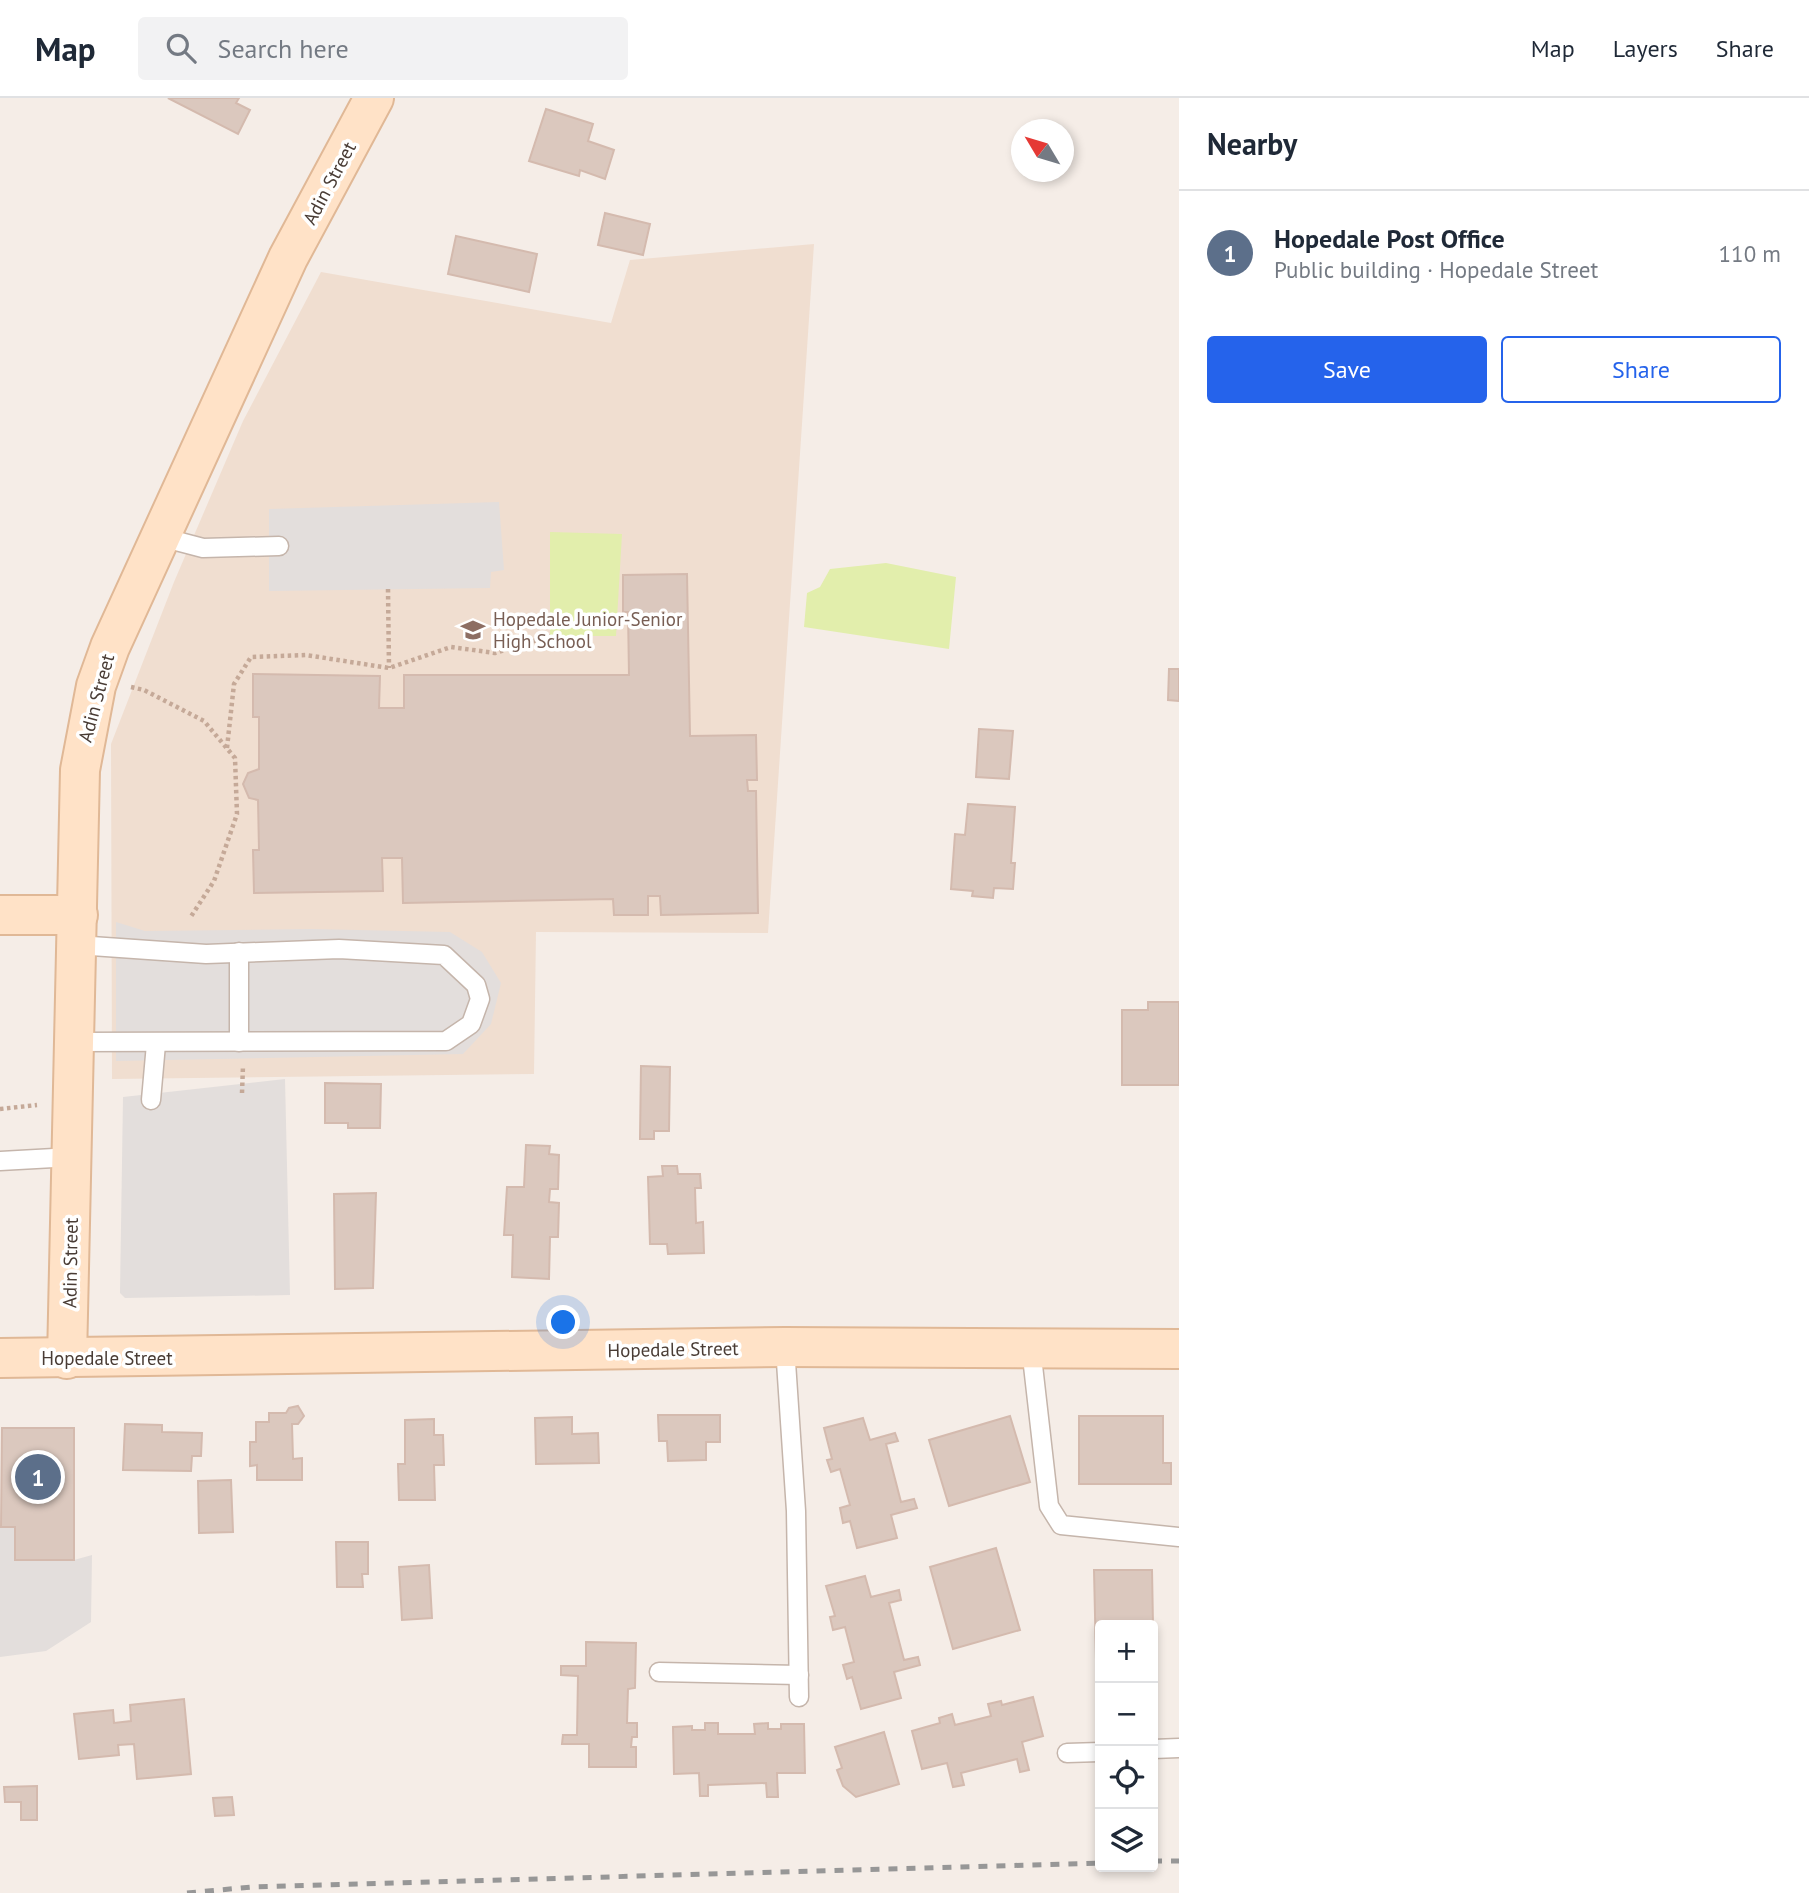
<!DOCTYPE html>
<meta charset="utf-8">
<style>
body{margin:0;font-family:"PT Sans",sans-serif;background:#f2f2f3;color:#1f2937}
.controls{position:absolute;right:21px;bottom:21px;display:grid;overflow:hidden;border-radius:7px;box-shadow:0 4px 10px #0003}
.controls button{width:63px;height:63px;display:grid;place-items:center;padding:0;border:0;border-bottom:2px solid #e0e1e3;background:#fff;color:#1f2937;font:35px sans-serif}
.compass{position:absolute;left:1011px;top:21px;width:63px;height:63px;border-radius:50%;background:#fff;box-shadow:0 4px 10px #0003;rotate:308deg}
.you{position:absolute;left:564px;top:1225px;width:24px;height:24px;margin:-18px;border:5px solid #fff;border-radius:50%;background:#1a73e8;box-shadow:0 0 0 10px #1a73e833}
.badge{display:grid;place-items:center;width:46px;height:46px;border-radius:50%;background:#2563eb;color:#fff;font-size:23px;font-weight:700}
.pin{position:absolute;translate:-50% -50%;border:4px solid #fff;box-shadow:0 2px 7px #0006}
.list{margin:0;padding:0;list-style:none}
h2{display:flex;justify-content:space-between;align-items:center;height:91px;margin:0;padding:0 28px;font-size:30px}
h2 small{font-size:23px;font-weight:400;color:#747a83}
.list li{display:grid;grid-template-columns:46px 1fr auto;gap:21px;align-items:center;box-sizing:border-box;height:126px;padding:0 28px;border-top:2px solid #e0e1e3}
.list b{display:block;font-size:26px;white-space:nowrap}
.list p{margin:0;font-size:23px;white-space:nowrap;color:#747a83}
.list em{font-size:23px;font-style:normal;color:#747a83}
.actions{display:flex;gap:14px;padding:21px 28px}
.actions a{flex:1;padding:16px 0;border:2px solid #2563eb;border-radius:7px;text-align:center;font-size:24px;color:#2563eb}
.actions .main{background:#2563eb;color:#fff}
.icon{flex:none;width:38px;height:38px;fill:none;stroke:currentColor;stroke-width:2;stroke-linecap:round;stroke-linejoin:round}
.map{position:relative;flex:none;width:1179px;height:1795px;overflow:hidden}
header{display:flex;align-items:center;gap:42px;box-sizing:border-box;height:98px;padding:0 35px;background:#fff;border-bottom:2px solid #e0e1e3}
header strong{font-size:33px}
nav{display:flex;gap:38px;margin-inline-start:auto;font-size:24px}
.search{width:490px;height:63px;background:#f2f2f3;display:flex;align-items:center;gap:18px;box-sizing:border-box;padding:0 24px;border-radius:7px;color:#747a83;font-size:26px}
main{display:flex}
aside{flex:1;background:#fff}
.map>svg:first-child{display:block}
.education{fill:#f0ded0}
.green{fill:#e2eeac}
.parking{fill:#e3dedc}
.building{fill:#dbc8be;stroke:#d4baae;stroke-width:2}
.lines{fill:none;stroke-linecap:round;stroke-linejoin:round}
.lane-casing{stroke:#c5b5ab;stroke-width:21}
.secondary-casing{stroke:#e0b896;stroke-width:42}
.path{stroke:#c5a998;stroke-width:4.5;stroke-dasharray:3.5 3.5;stroke-linecap:butt}
.lane{stroke:#fff;stroke-width:18}
.secondary{stroke:#ffe2c7;stroke-width:38}
.rail{stroke:#979797;stroke-width:5;stroke-dasharray:9 9;stroke-linecap:butt}
.labels{text-anchor:middle;stroke-width:7;stroke-linejoin:round;paint-order:stroke}
.street-label{font-size:19px;fill:#493c35;stroke:#fff}
.education-label{font-size:19px;fill:#785e54;stroke:#fff;text-anchor:start}
</style>
<header>
<strong>Map</strong>
<div class="search"><svg class="icon" aria-label="search" viewBox="0 0 24 24"><circle cx="10" cy="10" r="6"/><path d="M15 15l6 6"/></svg>Search here</div>
<nav><a>Map</a><a>Layers</a><a>Share</a></nav>
</header>
<main>
<div class="map">
<svg width="1179" height="1795" viewBox="0 0 1179 1795">
<rect width="100%" height="100%" fill="#f5ede7"/>
<polygon class="education" points="814,146 768,835 536,834 534,976 112,981 111,646 174,484 243,323 321,174 611,225 630,162"/>
<g class="green">
<polygon points="550,434 622,436 616,538 550,538"/>
<polygon points="886,465 956,479 949,551 804,529 807,495 820,489 830,471"/>
</g>
<g class="parking">
<polygon points="499,404 504,472 491,474 490,490 269,493 269,411"/>
<polygon points="116,824 145,833 311,831 450,834 482,854 501,885 491,926 463,956 116,963"/>
<polygon points="285,981 290,1197 125,1200 120,1195 123,999"/>
<polygon points="0,1429 15,1429 74,1462 92,1457 91,1524 46,1553 0,1559"/>
</g>
<g class="building">
<polygon points="168,0 239,0 236,5 250,12 238,36"/>
<polygon points="546,11 593,26 588,43 614,52 605,81 580,72 579,78 529,63"/>
<polygon points="605,115 650,126 643,157 598,147"/>
<polygon points="456,138 537,156 529,194 448,176"/>
<polygon points="687,476 690,638 756,637 757,682 747,682 748,693 756,693 758,815 661,817 660,798 648,798 648,817 614,817 613,801 403,805 402,760 382,760 383,793 254,795 253,752 259,752 258,702 249,700 243,686 248,675 259,671 259,619 253,619 253,576 380,578 379,610 404,610 404,577 629,577 628,514 623,514 623,477"/>
<polygon points="1169,571 1179,571 1179,603 1168,602"/>
<polygon points="979,631 1013,633 1009,681 976,679"/>
<polygon points="968,706 1015,709 1011,765 1015,765 1013,791 994,790 993,800 972,798 973,793 951,791 955,736 965,737"/>
<polygon points="1148,904 1179,904 1179,987 1122,987 1122,912 1148,912"/>
<polygon points="641,968 670,969 669,1033 654,1033 654,1041 640,1041"/>
<polygon points="325,985 381,986 380,1030 348,1030 348,1025 325,1025"/>
<polygon points="526,1047 550,1048 549,1056 559,1057 558,1091 550,1091 549,1104 559,1105 558,1139 550,1139 549,1181 512,1179 513,1137 504,1137 507,1089 524,1089"/>
<polygon points="662,1068 677,1068 678,1076 700,1076 701,1090 695,1090 696,1125 703,1124 704,1155 668,1156 667,1146 650,1146 648,1079 663,1078"/>
<polygon points="376,1095 373,1190 335,1191 334,1096"/>
<polygon points="298,1308 304,1318 298,1326 292,1326 293,1361 302,1360 302,1382 257,1382 257,1367 250,1368 250,1344 256,1344 256,1324 269,1324 269,1315 286,1315 289,1310"/>
<polygon points="658,1317 720,1317 720,1344 706,1344 706,1362 668,1363 667,1343 659,1343"/>
<polygon points="1010,1318 1030,1384 949,1408 929,1342"/>
<polygon points="1079,1318 1163,1318 1163,1365 1171,1365 1171,1386 1079,1386"/>
<polygon points="572,1319 572,1336 598,1335 599,1365 536,1366 535,1320"/>
<polygon points="863,1320 870,1342 895,1335 898,1343 886,1346 901,1404 914,1401 917,1410 891,1417 897,1440 857,1450 850,1423 843,1425 840,1410 850,1407 840,1371 831,1374 827,1362 832,1361 824,1330"/>
<polygon points="434,1321 434,1337 443,1337 444,1367 434,1367 435,1402 399,1402 398,1366 405,1366 405,1322"/>
<polygon points="125,1326 162,1327 162,1334 202,1335 201,1358 192,1358 191,1373 123,1372"/>
<polygon points="2,1330 74,1330 74,1462 15,1462 15,1429 1,1429"/>
<polygon points="231,1382 233,1434 199,1435 198,1383"/>
<polygon points="336,1444 368,1444 368,1476 362,1476 363,1489 337,1489"/>
<polygon points="996,1450 1020,1532 953,1551 930,1469"/>
<polygon points="429,1467 432,1520 402,1522 399,1469"/>
<polygon points="1094,1472 1152,1472 1153,1527 1100,1527 1100,1561 1096,1561"/>
<polygon points="865,1478 871,1499 899,1492 901,1502 889,1505 904,1562 918,1559 920,1567 894,1574 901,1600 861,1611 852,1579 847,1581 843,1567 854,1564 845,1529 833,1532 830,1519 835,1518 826,1488"/>
<polygon points="586,1544 636,1545 635,1590 628,1591 627,1625 637,1625 637,1639 632,1639 631,1649 636,1649 636,1669 589,1669 589,1646 562,1646 563,1637 577,1637 578,1578 561,1577 561,1568 586,1568"/>
<polygon points="1033,1599 1043,1638 1022,1644 1029,1672 1020,1674 1017,1661 961,1675 964,1687 953,1689 947,1665 922,1671 912,1633 940,1625 939,1620 952,1616 955,1627 991,1618 988,1606 1001,1603 1002,1607"/>
<polygon points="184,1601 191,1676 137,1681 134,1646 118,1647 119,1657 79,1661 74,1616 113,1612 114,1625 131,1623 130,1607"/>
<polygon points="705,1625 718,1625 718,1636 755,1636 754,1626 768,1625 768,1631 781,1631 781,1626 804,1626 805,1675 777,1675 778,1699 767,1699 766,1685 708,1687 708,1698 700,1698 699,1675 674,1676 673,1629 692,1628 692,1632 705,1632"/>
<polygon points="884,1634 899,1686 856,1699 843,1688 837,1672 842,1670 835,1649"/>
<polygon points="37,1688 37,1722 21,1722 21,1704 5,1704 4,1689"/>
<polygon points="232,1699 234,1717 215,1718 213,1700"/>
</g>
<g class="lines">
<g class="lane-casing">
<g id="lane">
<polyline points="161,439 203,450 279,448"/>
<polyline points="239,854 239,944"/>
<polyline points="74,944 446,943 471,926 480,901 476,887 444,857 339,851 206,856 77,847"/>
<polyline points="151,1002 156,946"/>
<polyline points="0,1063 72,1059"/>
<polyline points="785,1249 796,1413 799,1599"/>
<polyline points="1031,1250 1049,1408 1061,1427 1179,1439"/>
<polyline points="659,1574 799,1577"/>
<polyline points="1153,1651 1179,1650"/>
<polyline points="1067,1655 1100,1654"/>
</g>
</g>
<g class="secondary-casing">
<g id="secondary">
<polyline points="0,817 78,817"/>
<polyline points="0,1260 785,1249 1179,1251"/>
<polyline points="67,1261 80,672 96,588 110,549 288,160 374,0"/>
</g>
</g>
<g class="path">
<polyline points="388,491 389,570"/>
<polyline points="131,589 144,592 204,623 235,660 237,716 214,783 190,820"/>
<polyline points="227,650 234,586 251,559 306,557 389,570 451,549 495,555 550,538"/>
<polyline points="242,995 243,968"/>
<polyline points="0,1011 37,1007"/>
</g>
<use href="#lane" class="lane"/>
<use href="#secondary" class="secondary"/>
<g class="rail">
<polyline points="1153,1763 1179,1763"/>
<polyline points="187,1795 252,1789 1100,1765"/>
</g>
</g>
<defs>
<g id="school-bare" transform="scale(1.89)"><path d="M0-5L7-2L0 1L-7-2ZM-4 1L0 2.5L4 1V4Q0 6-4 4Z" fill="#8d6e63" stroke="#fff" stroke-width="2.5" paint-order="stroke"/></g>
</defs>
<g fill-rule="evenodd">
<use href="#school-bare" x="473" y="532"/>
</g>
<g class="labels">
<g class="street-label">
<text transform="translate(329 85) rotate(-62)" y="7">Adin Street</text>
<text transform="translate(96 600) rotate(-75)" y="7">Adin Street</text>
<text transform="translate(70 1165) rotate(-89)" y="7">Adin Street</text>
<text transform="translate(673 1251) rotate(-1)" y="7">Hopedale Street</text>
<text x="107" y="1267">Hopedale Street</text>
</g>
<g class="education-label">
<text x="493" y="528">Hopedale Junior-Senior<tspan x="493" dy="22">High School</tspan></text>
</g>
</g>
</svg>
<div class="controls">
<button>+</button>
<button>−</button>
<button><svg class="icon" aria-label="locate" viewBox="0 0 24 24"><circle cx="12" cy="12" r="6"/><path d="M12 2v4M12 18v4M2 12h4M18 12h4"/></svg></button>
<button><svg class="icon" aria-label="layers" viewBox="0 0 24 24"><path d="M12 4l9 5-9 5-9-5zM3 14l9 5 9-5"/></svg></button>
</div>
<svg class="compass" viewBox="-18 -18 36 36"><path d="M0-13l5 13h-10z" fill="#e53935"/><path d="M0 13l5-13h-10z" fill="#747a83"/></svg>
<div class="you"></div>
<div class="pin badge" style="left:38px;top:1379px;background:#5c6f8a">1</div>
</div>
<aside>
<h2>Nearby<small></small></h2>
<ul class="list">
<li><span class="badge" style="background:#5c6f8a">1</span><div><b>Hopedale Post Office</b><p>Public building · Hopedale Street</p></div><em>110 m</em></li>
</ul>
<div class="actions"><a class="main">Save</a><a>Share</a></div>
</aside>
</main>
